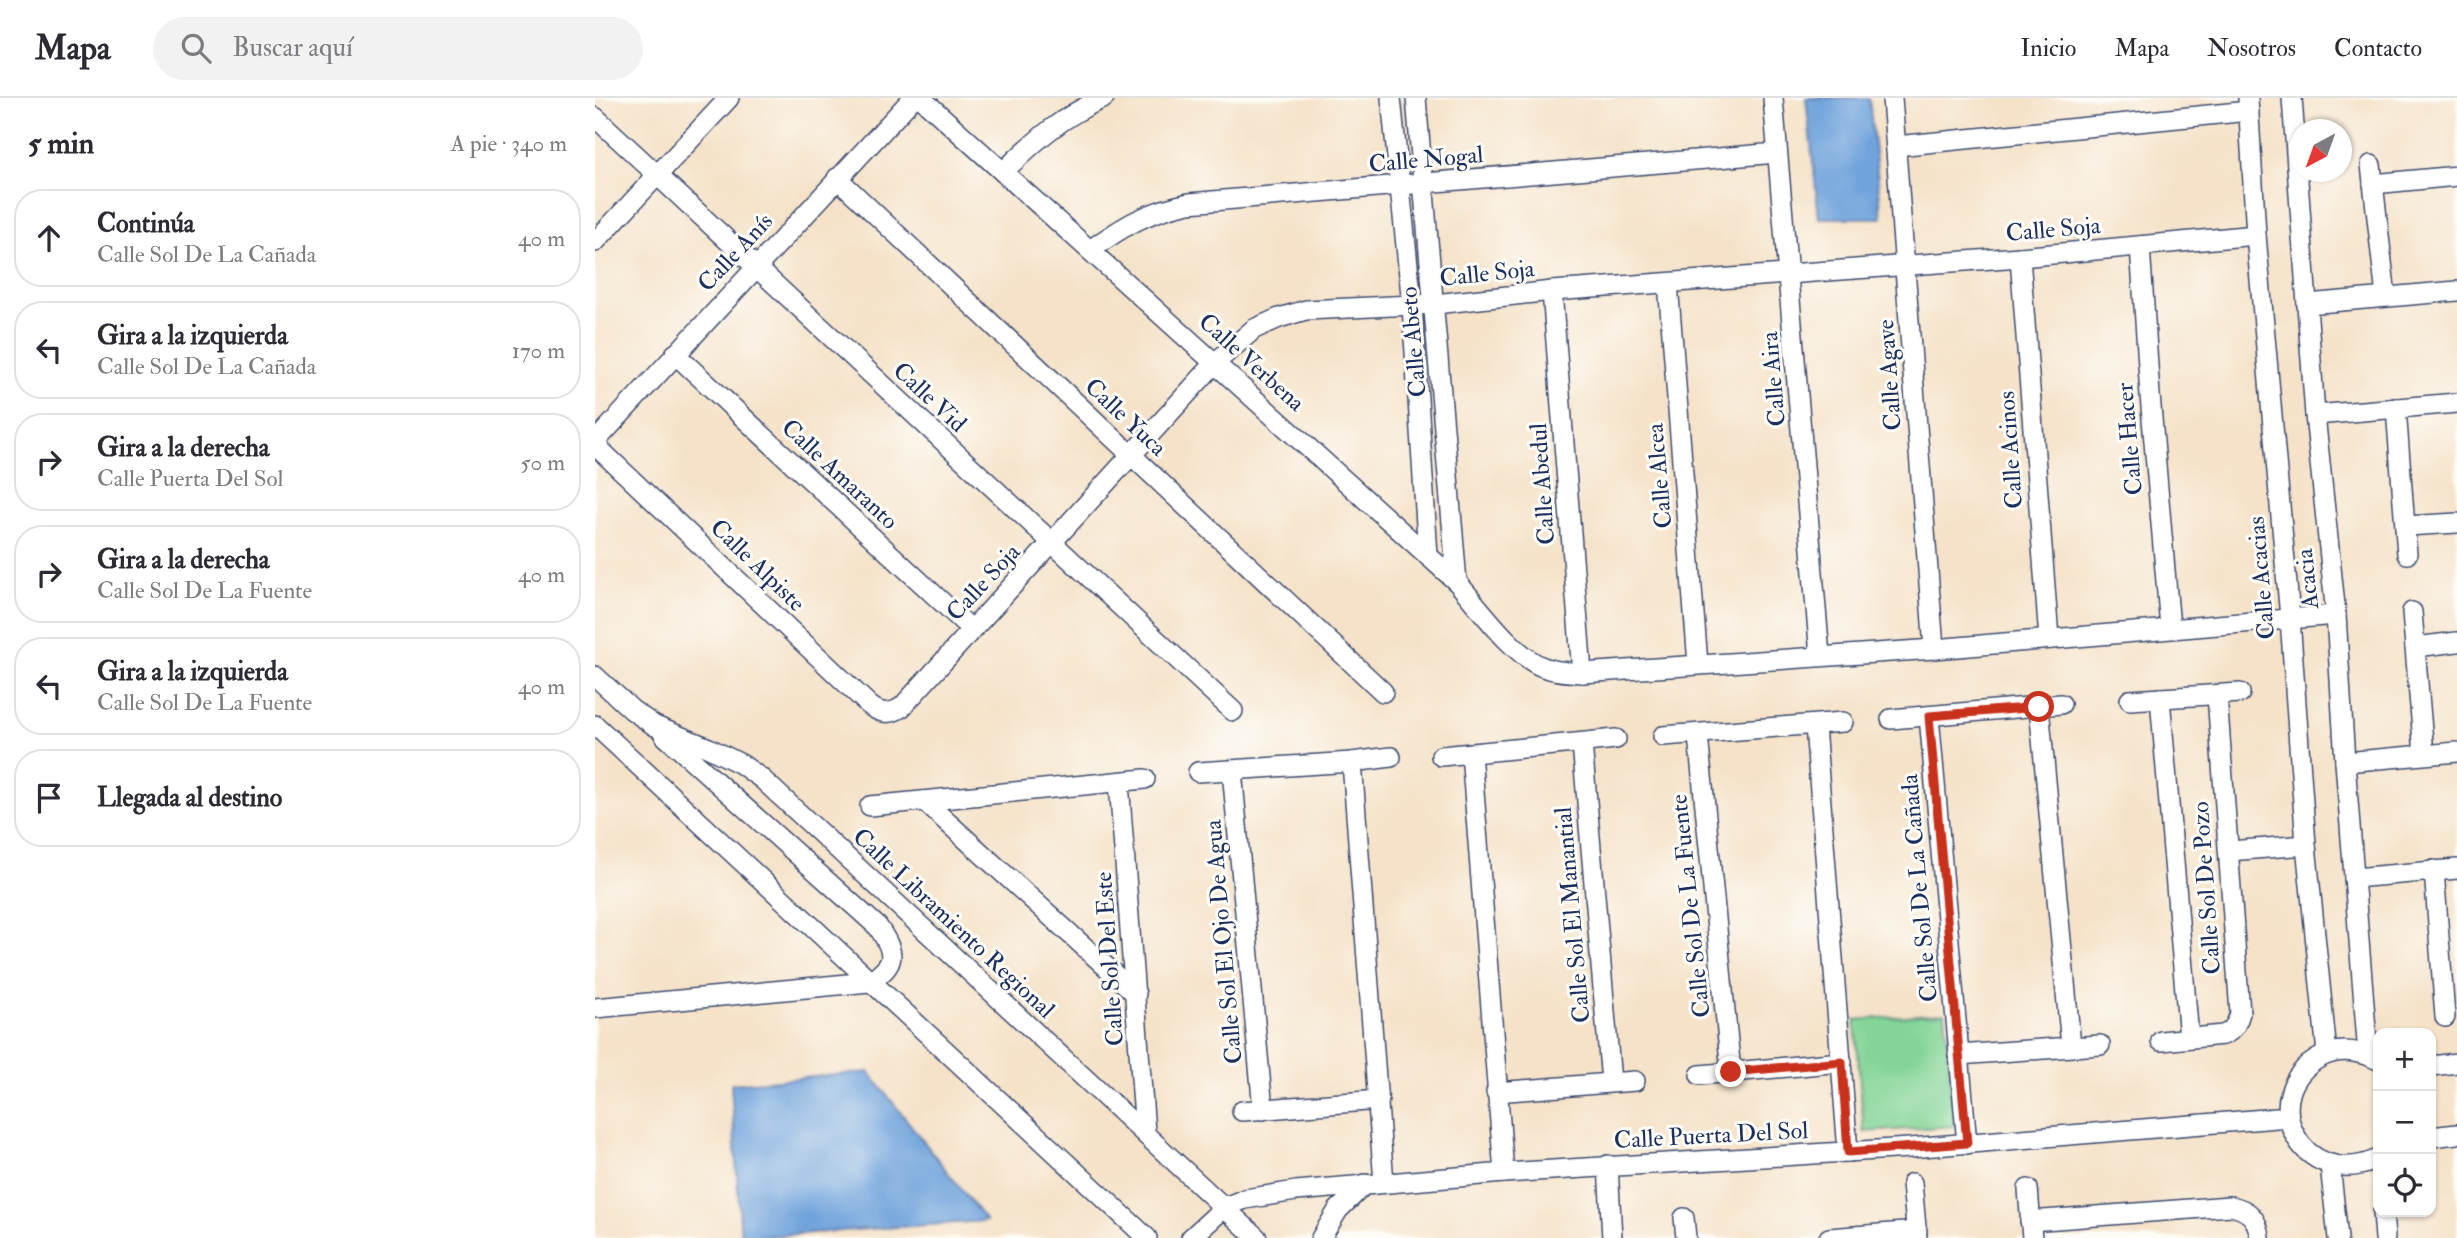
<!DOCTYPE html>
<html lang="es">
<meta charset="utf-8">
<style>
body{margin:0;font-family:"IM FELL Double Pica",serif;background:#f2f2f3;color:#2b2b33}
.controls{position:absolute;right:21px;bottom:21px;display:grid;overflow:hidden;border-radius:14px;box-shadow:0 2px 5px #0004}
.controls button{width:63px;height:63px;display:grid;place-items:center;padding:0;border:0;border-bottom:2px solid #e1e1e2;background:#fff;color:#2b2b33;font:35px sans-serif}
.compass{position:absolute;left:1694px;top:21px;width:63px;height:63px;border-radius:50%;background:#fff;box-shadow:0 2px 5px #0004;rotate:221deg}
.stop{position:absolute;width:21px;height:21px;margin:-16px;border:5px solid #c8321e;border-radius:50%;background:#fff}
.stop.end{background:#c8321e;border-color:#fff;box-shadow:0 2px 7px #0008}
.list{margin:0;padding:0;list-style:none}
h2{display:flex;justify-content:space-between;align-items:center;height:91px;margin:0;padding:0 28px;font-size:30px}
h2 small{font-size:23px;font-weight:400;color:#7c7c81}
.list li{display:grid;grid-template-columns:46px 1fr auto;gap:21px;align-items:center;box-sizing:border-box;height:98px;margin:0 14px 14px;padding:0 14px;border:2px solid #e1e1e2;border-radius:28px}
.list b{display:block;font-size:26px;white-space:nowrap}
.list p{margin:0;font-size:23px;white-space:nowrap;color:#7c7c81}
.list em{font-size:23px;font-style:normal;color:#7c7c81}
.icon{flex:none;width:38px;height:38px;fill:none;stroke:currentColor;stroke-width:2;stroke-linecap:round;stroke-linejoin:round}
.map{position:relative;flex:none;width:1862px;height:1140px;overflow:hidden}
header{display:flex;align-items:center;gap:42px;box-sizing:border-box;height:98px;padding:0 35px;background:#fff;border-bottom:2px solid #e1e1e2}
header strong{font-size:33px}
nav{display:flex;gap:38px;margin-inline-start:auto;font-size:24px}
.search{width:490px;height:63px;background:#f2f2f3;display:flex;align-items:center;gap:18px;box-sizing:border-box;padding:0 24px;border-radius:38px;color:#7c7c81;font-size:26px}
main{display:flex}
aside{flex:1;background:#fff}
.map>svg:first-child{display:block}
.green{fill:#83d496;stroke:#4f827a;stroke-width:2}
.water{fill:#6fa3dc;stroke:#45699d;stroke-width:2}
.lines{fill:none;stroke-linecap:round;stroke-linejoin:round}
.minor-casing{stroke:#3c4a6e;stroke-width:22}
.minor{stroke:#fff;stroke-width:19}
.route{stroke:#c8321e;stroke-width:9}
.labels{text-anchor:middle;stroke-width:6;stroke-linejoin:round;paint-order:stroke}
.street-label{font-size:24px;fill:#1b2f5e;stroke:#fdfcf7}
</style>
<header>
<strong>Mapa</strong>
<div class="search"><svg class="icon" aria-label="search" viewBox="0 0 24 24"><circle cx="10" cy="10" r="6"/><path d="M15 15l6 6"/></svg>Buscar aquí</div>
<nav><a>Inicio</a><a>Mapa</a><a>Nosotros</a><a>Contacto</a></nav>
</header>
<main>
<aside>
<h2>5 min<small>A pie · 340 m</small></h2>
<ul class="list">
<li><svg class="icon" aria-label="ahead" viewBox="0 0 24 24"><path d="M12 20V5M6 11l6-6 6 6"/></svg><div><b>Continúa</b><p>Calle Sol De La Cañada</p></div><em>40 m</em></li>
<li><svg class="icon" aria-label="left" viewBox="0 0 24 24"><path d="M17 20v-9H6M10 6l-5 5 5 5"/></svg><div><b>Gira a la izquierda</b><p>Calle Sol De La Cañada</p></div><em>170 m</em></li>
<li><svg class="icon" aria-label="right" viewBox="0 0 24 24"><path d="M7 20v-9h11M14 6l5 5-5 5"/></svg><div><b>Gira a la derecha</b><p>Calle Puerta Del Sol</p></div><em>50 m</em></li>
<li><svg class="icon" aria-label="right" viewBox="0 0 24 24"><path d="M7 20v-9h11M14 6l5 5-5 5"/></svg><div><b>Gira a la derecha</b><p>Calle Sol De La Fuente</p></div><em>40 m</em></li>
<li><svg class="icon" aria-label="left" viewBox="0 0 24 24"><path d="M17 20v-9H6M10 6l-5 5 5 5"/></svg><div><b>Gira a la izquierda</b><p>Calle Sol De La Fuente</p></div><em>40 m</em></li>
<li><svg class="icon" aria-label="arrive" viewBox="0 0 24 24"><path d="M6 21V4h12l-3 4 3 4H6"/></svg><div><b>Llegada al destino</b></div></li>
</ul>
</aside>
<div class="map">
<svg width="1862" height="1140" viewBox="0 0 1862 1140">
<rect width="100%" height="100%" fill="#fdfcf7"/>
<filter id="ink" filterUnits="userSpaceOnUse"><feTurbulence type="fractalNoise" baseFrequency=".0143" numOctaves="2"/><feDisplacementMap in="SourceGraphic" scale="14" xChannelSelector="R" yChannelSelector="G"/><feConvolveMatrix kernelMatrix="1 2 1 2 8 2 1 2 1" color-interpolation-filters="sRGB"/></filter>
<filter id="wash" filterUnits="userSpaceOnUse"><feTurbulence type="fractalNoise" baseFrequency=".00686" numOctaves="4" result="noise"/><feDisplacementMap in="SourceGraphic" scale="28" xChannelSelector="R" yChannelSelector="G"/><feGaussianBlur stdDeviation="1.57" result="paint"/><feColorMatrix in="noise" values="0 0 0 0 0 0 0 0 0 0 0 0 0 0 0 0 0 1.4 0 .05"/><feComposite in="paint" operator="in"/></filter>
<g filter="url(#wash)">
<rect width="100%" height="100%" fill="#f5e2c8"/>
<polygon class="green" points="1350,915 1359,1028 1269,1034 1260,922"/>
<g class="water">
<polygon points="1211,0 1274,0 1287,120 1224,120"/>
<polygon points="274,974 391,1123 146,1140 136,986"/>
</g>
</g>
<g filter="url(#ink)">
<g class="lines">
<g class="minor-casing">
<g id="minor">
<path d="M326,0L862,484C883,508 919,558 948,569C960,574 974,574 987,575L1339,551L1741,517"/>
<polyline points="796,0 817,207 833,458"/>
<polyline points="821,0 862,484"/>
<polyline points="1178,0 1225,558"/>
<polyline points="1297,0 1339,551"/>
<polyline points="1653,0 1661,137 1695,520 1711,747 1732,956"/>
<polyline points="1697,0 1720,317 1741,517 1750,664 1773,957"/>
<polyline points="0,19 638,613"/>
<polyline points="1301,48 1654,13"/>
<polyline points="1776,67 1791,199"/>
<path d="M408,74C440,43 467,18 509,0"/>
<polyline points="242,80 788,594"/>
<polyline points="1778,86 1862,78"/>
<polyline points="0,144 134,0"/>
<polyline points="1545,148 1555,297 1575,530"/>
<path d="M495,152C530,127 552,114 594,105L1182,55"/>
<polyline points="1425,159 1454,541"/>
<polyline points="1073,185 1103,566"/>
<polyline points="957,193 987,575"/>
<polyline points="1712,206 1862,193"/>
<polyline points="80,256 377,532"/>
<polyline points="1801,310 1812,456"/>
<polyline points="1720,317 1862,305"/>
<polyline points="0,344 318,0"/>
<path d="M0,347L274,607C285,616 295,617 307,609L621,264L659,231L684,220L711,212L840,206L957,193L1425,159L1661,137"/>
<polyline points="1811,428 1862,425"/>
<polyline points="1817,514 1829,656"/>
<polyline points="1820,549 1862,544"/>
<polyline points="0,578 37,612 60,628 114,650 146,666 167,681 662,1140"/>
<polyline points="1565,600 1594,940"/>
<polyline points="1535,602 1645,595"/>
<polyline points="1444,609 1476,948"/>
<polyline points="1334,618 1372,1046"/>
<polyline points="1296,621 1466,606"/>
<polyline points="0,627 552,1140"/>
<polyline points="1220,628 1253,1054"/>
<polyline points="1103,637 1136,974"/>
<polyline points="1068,638 1248,624"/>
<polyline points="987,645 1016,984"/>
<polyline points="876,655 909,1075"/>
<polyline points="846,658 1021,641"/>
<polyline points="757,664 789,1085"/>
<polyline points="1750,664 1862,654"/>
<polyline points="637,672 668,1012"/>
<polyline points="603,674 757,664 796,659"/>
<polyline points="524,684 550,1034"/>
<polyline points="329,703 541,896"/>
<polyline points="275,708 550,681"/>
<polyline points="1634,753 1711,747"/>
<polyline points="1839,772 1850,919"/>
<polyline points="1759,780 1862,771"/>
<path d="M0,910L274,884C302,866 301,856 283,829L69,637"/>
<path d="M1566,943L1628,937C1639,933 1642,925 1645,915L1622,597"/>
<polyline points="1363,957 1505,947"/>
<path d="M1783,962C1765,953 1745,949 1726,959C1658,995 1705,1096 1783,1061"/>
<polyline points="1836,968 1862,965"/>
<polyline points="1105,977 1247,964"/>
<polyline points="901,994 1040,983"/>
<polyline points="647,1013 784,1002"/>
<polyline points="1836,1039 1862,1036"/>
<polyline points="1013,1067 1017,1140"/>
<polyline points="1735,1067 1743,1140"/>
<polyline points="1317,1085 1322,1140"/>
<polyline points="1433,1091 1437,1140"/>
<polyline points="1788,1114 1790,1140"/>
<polyline points="1089,1120 1091,1140"/>
<path d="M1435,1123L1635,1108C1654,1111 1663,1121 1665,1140"/>
<polyline points="596,1140 630,1109 650,1101 701,1093 909,1075 1315,1050 1694,1019"/>
<polyline points="726,1140 743,1112 770,1086"/>
<polyline points="1234,1140 1322,1133"/>
</g>
</g>
<use href="#minor" class="minor"/>
</g>
</g>
<g class="lines" filter="url(#ink)">
<polyline class="route" points="1136,974 1247,964 1253,1054 1372,1045 1334,618 1444,609"/>
</g>
<g class="labels">
<g class="street-label">
<text transform="translate(831 61) rotate(-5)" y="8">Calle Nogal</text>
<text transform="translate(1458 131) rotate(-5)" y="8">Calle Soja</text>
<text transform="translate(140 154) rotate(-47)" y="8">Calle Anís</text>
<text transform="translate(892 175) rotate(-6)" y="8">Calle Soja</text>
<text transform="translate(818 244) rotate(-95)" y="8">Calle Abeto</text>
<text transform="translate(657 264) rotate(42)" y="8">Calle Verbena</text>
<text transform="translate(1294 277) rotate(-94)" y="8">Calle Agave</text>
<text transform="translate(1178 281) rotate(-95)" y="8">Calle Aira</text>
<text transform="translate(335 299) rotate(43)" y="8">Calle Vid</text>
<text transform="translate(531 319) rotate(43)" y="8">Calle Yuca</text>
<text transform="translate(1534 341) rotate(-95)" y="8">Calle Hacer</text>
<text transform="translate(1415 352) rotate(-94)" y="8">Calle Acinos</text>
<text transform="translate(245 376) rotate(43)" y="8">Calle Amaranto</text>
<text transform="translate(1064 378) rotate(-95)" y="8">Calle Alcea</text>
<text transform="translate(947 386) rotate(-94)" y="8">Calle Abedul</text>
<text transform="translate(163 467) rotate(44)" y="8">Calle Alpiste</text>
<text transform="translate(1666 480) rotate(-95)" y="8">Calle Acacias</text>
<text transform="translate(1712 481) rotate(-96)" y="8">Acacia</text>
<text transform="translate(388 484) rotate(-47)" y="8">Calle Soja</text>
<text transform="translate(1324 790) rotate(-95)" y="8">Calle Sol De La Cañada</text>
<text transform="translate(1611 790) rotate(-94)" y="8">Calle Sol De Pozo</text>
<text transform="translate(1095 808) rotate(-96)" y="8">Calle Sol De La Fuente</text>
<text transform="translate(977 817) rotate(-95)" y="8">Calle Sol El Manantial</text>
<text transform="translate(359 825) rotate(43)" y="8">Calle Libramiento Regional</text>
<text transform="translate(628 844) rotate(-95)" y="8">Calle Sol El Ojo De Agua</text>
<text transform="translate(514 861) rotate(-94)" y="8">Calle Sol Del Este</text>
<text transform="translate(1116 1037) rotate(-3)" y="8">Calle Puerta Del Sol</text>
</g>
</g>
</svg>
<div class="controls">
<button>+</button>
<button>−</button>
<button><svg class="icon" aria-label="locate" viewBox="0 0 24 24"><circle cx="12" cy="12" r="6"/><path d="M12 2v4M12 18v4M2 12h4M18 12h4"/></svg></button>
</div>
<svg class="compass" viewBox="-18 -18 36 36"><path d="M0-13l5 13h-10z" fill="#e53935"/><path d="M0 13l5-13h-10z" fill="#7c7c81"/></svg>
<div class="stop" style="left:1444px;top:609px"></div>
<div class="stop end" style="left:1136px;top:974px"></div>
</div>
</main>
